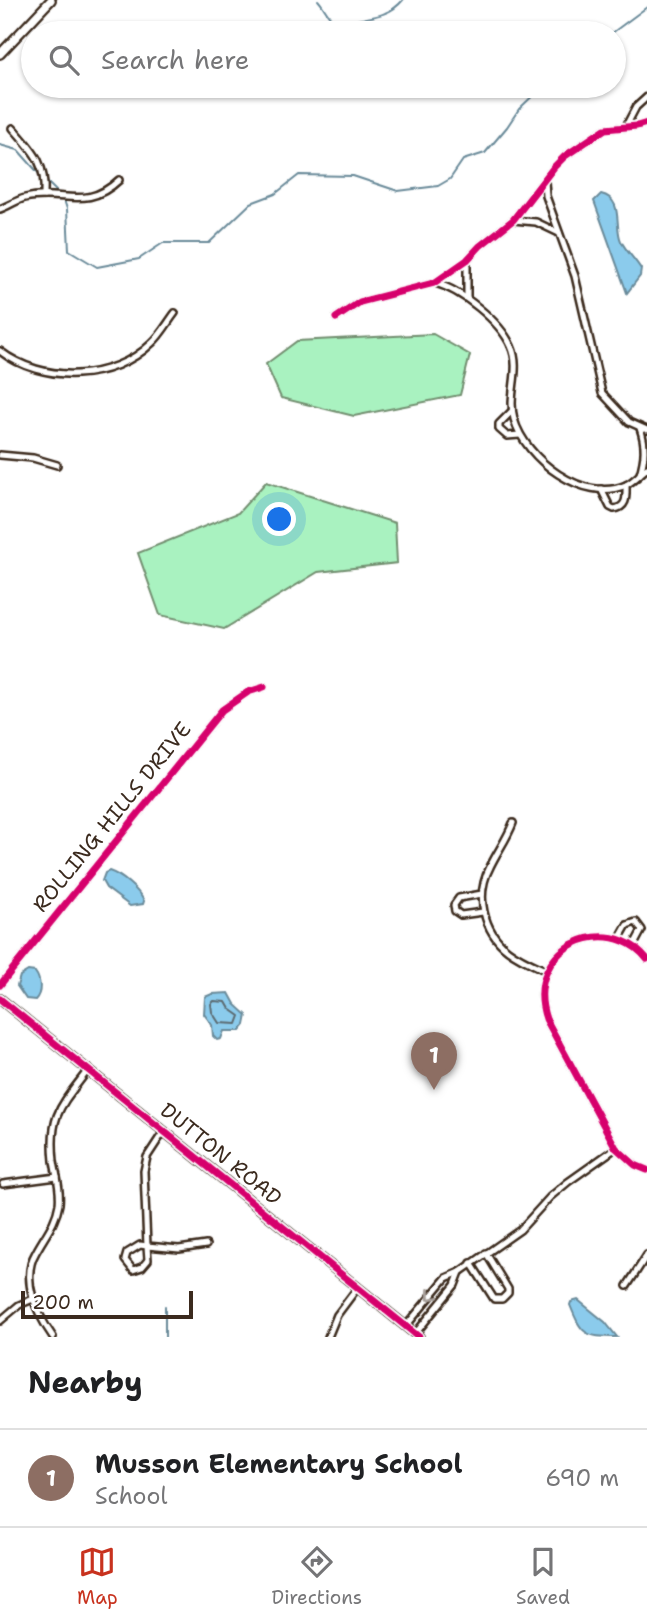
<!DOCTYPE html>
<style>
body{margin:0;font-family:"Shantell Sans",sans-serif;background:#f6f6f6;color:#202124}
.scale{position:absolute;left:21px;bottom:18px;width:172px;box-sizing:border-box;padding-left:7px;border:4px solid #3b2a1e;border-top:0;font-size:19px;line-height:24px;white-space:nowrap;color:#3b2a1e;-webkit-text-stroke:5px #fff;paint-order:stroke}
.you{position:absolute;left:280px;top:520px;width:24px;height:24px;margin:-18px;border:5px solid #fff;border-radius:50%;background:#1a73e8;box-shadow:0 0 0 10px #1a73e833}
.badge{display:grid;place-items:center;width:46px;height:46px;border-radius:50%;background:#c8321e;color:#fff;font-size:23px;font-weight:700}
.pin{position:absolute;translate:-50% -58px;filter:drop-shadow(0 2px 4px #0008)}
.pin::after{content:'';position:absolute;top:37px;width:24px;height:21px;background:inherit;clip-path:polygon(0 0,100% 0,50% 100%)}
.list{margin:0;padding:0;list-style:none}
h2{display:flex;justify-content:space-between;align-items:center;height:91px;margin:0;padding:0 28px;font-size:30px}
h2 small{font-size:23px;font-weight:400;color:#757577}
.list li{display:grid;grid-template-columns:46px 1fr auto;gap:21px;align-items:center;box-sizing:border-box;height:98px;padding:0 28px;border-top:2px solid #e0e0e0}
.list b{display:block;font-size:26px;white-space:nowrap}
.list p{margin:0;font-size:23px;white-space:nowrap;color:#757577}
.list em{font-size:23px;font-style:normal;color:#757577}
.icon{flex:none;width:38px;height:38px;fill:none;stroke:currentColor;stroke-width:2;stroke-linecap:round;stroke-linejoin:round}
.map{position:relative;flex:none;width:647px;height:1337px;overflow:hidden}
.search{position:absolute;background:#fff;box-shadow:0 2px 5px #0004;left:21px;right:21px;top:21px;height:77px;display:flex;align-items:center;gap:18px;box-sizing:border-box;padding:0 24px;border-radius:38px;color:#757577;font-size:26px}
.sheet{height:189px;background:#fff}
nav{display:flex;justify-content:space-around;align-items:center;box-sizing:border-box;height:98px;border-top:2px solid #e0e0e0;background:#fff;font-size:19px;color:#757577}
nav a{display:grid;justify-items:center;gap:4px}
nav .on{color:#c8321e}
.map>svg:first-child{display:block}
.green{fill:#a9f2c0;stroke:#728e6f;stroke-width:2}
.water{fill:#8bcbec;stroke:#6b8b9a;stroke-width:2}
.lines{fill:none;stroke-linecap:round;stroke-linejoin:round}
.shore{stroke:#5b6a70;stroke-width:2}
.stream{stroke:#6b8b9a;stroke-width:2}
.minor-casing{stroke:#3b2a1e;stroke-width:10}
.tertiary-casing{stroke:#3b2a1e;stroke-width:12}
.minor{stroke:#fff;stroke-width:5}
.tertiary{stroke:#fff;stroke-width:7}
.cycleway-casing{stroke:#fff;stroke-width:11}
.cycleway{stroke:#d6006c;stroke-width:7}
.oneway{stroke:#a79f9a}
.labels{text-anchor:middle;stroke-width:5;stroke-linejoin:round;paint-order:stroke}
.street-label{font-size:21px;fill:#3b2a1e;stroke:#fff}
</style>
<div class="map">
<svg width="647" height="1337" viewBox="0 0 647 1337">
<rect width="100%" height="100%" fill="#fff"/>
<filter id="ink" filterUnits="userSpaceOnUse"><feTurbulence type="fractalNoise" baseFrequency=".0143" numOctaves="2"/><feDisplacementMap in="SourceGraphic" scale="14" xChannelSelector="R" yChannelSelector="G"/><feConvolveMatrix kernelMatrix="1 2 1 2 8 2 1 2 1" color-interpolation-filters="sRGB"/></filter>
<g filter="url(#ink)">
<g class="green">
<polygon points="433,334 470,355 460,395 354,416 281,398 266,364 297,341"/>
<polygon points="266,482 395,523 397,563 318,572 224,629 160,615 138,553 238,513"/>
</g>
<g class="water">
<path d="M601,194C624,199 614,226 621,241C626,251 635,259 641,269L640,276L627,293L594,201Z"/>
<path d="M109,871C121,875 138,889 144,901L143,904L130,906L106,888L102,881L105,873Z"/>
<path d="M28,971L35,972C41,980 42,993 35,1000L26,999L17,986L20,976Z"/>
<polygon points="229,993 235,1004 247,1015 245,1025 240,1031 224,1031 221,1039 217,1040 213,1036 212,1025 204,1014 205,997 212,994"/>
<path d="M578,1300L605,1322L617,1337C585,1337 582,1335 570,1305L571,1302Z"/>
</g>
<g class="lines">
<polygon class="shore" points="214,1001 226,1002 230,1009 240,1016 237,1024 219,1023 212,1012 211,1004"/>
<g class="stream">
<path d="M318,0C324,6 328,18 336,22C339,24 380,16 385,13C393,10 398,6 403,0"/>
<polyline points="612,33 647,7"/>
<polyline points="0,145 18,150 41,176"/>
<polyline points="45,180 58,193"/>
<polyline points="64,200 67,209 69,250 97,267 139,259 163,243 209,243 251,203 275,194 299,175 353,176 398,191 438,186 450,179 463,160 485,153 507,127 519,109 543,86"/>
<polyline points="165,1337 165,1306"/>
</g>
<g class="minor-casing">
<g id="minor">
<polyline points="626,126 636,107 647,97"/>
<path d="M13,128C34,152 46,163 44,196"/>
<polyline points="545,181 546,196 575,276 602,393 629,422 647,430"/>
<path d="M0,209C8,206 17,200 25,198C63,189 85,212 119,180"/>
<polyline points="513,220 536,222 559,233"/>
<polyline points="467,260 467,297"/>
<path d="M435,283C461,290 500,321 511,346C522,370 507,394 514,419C525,459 584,504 626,485C634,481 641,473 647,468"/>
<polyline points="336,318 360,302 434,283 467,260 480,246 513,220 554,167 565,156 605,129 637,126 647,123"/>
<path d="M0,351C43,384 112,382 152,343C161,335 168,322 175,313"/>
<polyline points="512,411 499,424 499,429 507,436 520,435"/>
<path d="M640,428C646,445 645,457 640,474"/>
<polyline points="0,455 33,458 57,465"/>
<path d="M601,489L610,507L614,509C628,507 626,496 626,485"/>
<path d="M513,823C507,839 497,852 490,867C475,895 483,931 508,950C520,959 534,965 547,971"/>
<polyline points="482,894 459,898 454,905 455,911 461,915 483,912"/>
<polyline points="619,939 627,925 636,922 642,930 634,945"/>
<path d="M647,959C621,925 566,931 547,971C540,986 541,1004 546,1019L616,1148L635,1165L647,1170"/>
<polyline points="0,985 222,710 248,692 264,687"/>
<polyline points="164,1131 147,1157 144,1171 147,1246 179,1249 206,1245"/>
<polyline points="3,1184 57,1177"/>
<polygon points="140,1245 147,1246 148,1260 142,1267 133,1270 125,1260 127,1253"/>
<polyline points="471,1263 494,1299 502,1299 508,1293 508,1289 486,1253"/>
<polyline points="627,1286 647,1255"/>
<polyline points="0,1321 19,1305 33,1299"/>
<polyline points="406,1326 446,1278 460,1272 520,1230 550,1197 568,1182 616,1148"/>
<polyline points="415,1334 455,1285 460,1272"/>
<path d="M53,1337C37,1314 20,1279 36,1252C45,1235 56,1223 59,1204C61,1189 56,1175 54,1161C49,1114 61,1106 88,1070"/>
<polyline points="328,1337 337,1315 358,1287"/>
</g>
</g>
<g class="tertiary-casing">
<g id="tertiary">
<polyline points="0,54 51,0"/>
<polyline points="0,999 419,1337"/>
</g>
</g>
<use href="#minor" class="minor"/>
<use href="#tertiary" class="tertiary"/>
<g class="cycleway-casing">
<g id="cycleway">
<polyline points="336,318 360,302 434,283 467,260 480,246 513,220 554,167 565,156 605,129 637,126 647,123"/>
<path d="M647,959C621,925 566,931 547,971C540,986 541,1004 546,1019L616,1148L635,1165L647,1170"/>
<polyline points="0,985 222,710 248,692 264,687"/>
<polyline points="0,999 419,1337"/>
</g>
</g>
<use href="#cycleway" class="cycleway"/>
</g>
<defs><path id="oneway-chevron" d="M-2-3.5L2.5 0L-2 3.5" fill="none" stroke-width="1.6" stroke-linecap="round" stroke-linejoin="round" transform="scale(1.75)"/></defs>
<use class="oneway" href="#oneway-chevron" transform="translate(431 1296) rotate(130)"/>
</g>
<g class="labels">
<g class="street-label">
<text transform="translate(112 817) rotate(-51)" y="7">ROLLING HILLS DRIVE</text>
<text transform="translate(221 1154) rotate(39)" y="7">DUTTON ROAD</text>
</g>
</g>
</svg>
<div class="scale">200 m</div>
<div class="you"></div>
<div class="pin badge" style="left:434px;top:1090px;background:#8d6e63">1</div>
<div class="search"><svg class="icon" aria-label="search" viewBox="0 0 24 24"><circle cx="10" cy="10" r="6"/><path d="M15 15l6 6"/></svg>Search here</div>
</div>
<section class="sheet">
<h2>Nearby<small></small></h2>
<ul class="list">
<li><span class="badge" style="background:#8d6e63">1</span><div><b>Musson Elementary School</b><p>School</p></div><em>690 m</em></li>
</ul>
</section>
<nav>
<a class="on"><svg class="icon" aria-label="map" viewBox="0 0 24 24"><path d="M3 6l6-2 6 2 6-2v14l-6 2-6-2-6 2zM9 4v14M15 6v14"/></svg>Map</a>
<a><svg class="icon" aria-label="directions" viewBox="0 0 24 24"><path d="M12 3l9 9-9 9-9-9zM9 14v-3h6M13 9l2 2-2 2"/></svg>Directions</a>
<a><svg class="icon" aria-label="saved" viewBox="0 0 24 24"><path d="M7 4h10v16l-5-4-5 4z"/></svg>Saved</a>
</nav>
